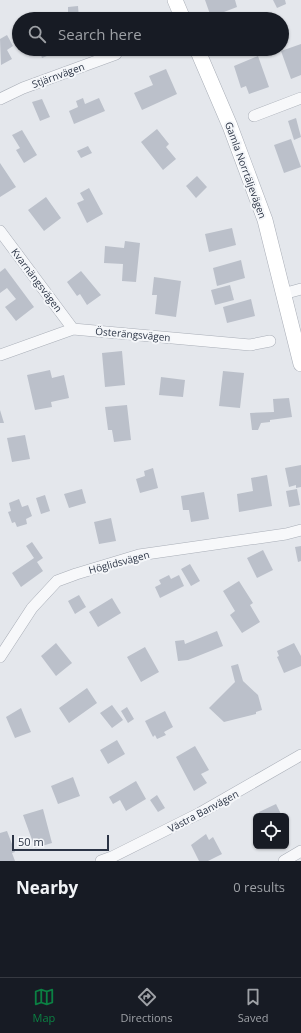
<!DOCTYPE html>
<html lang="en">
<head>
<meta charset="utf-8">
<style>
  :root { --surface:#171b24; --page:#242831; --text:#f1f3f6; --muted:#9ea1a6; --line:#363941; --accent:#0b8043 }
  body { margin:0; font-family:"Open Sans",sans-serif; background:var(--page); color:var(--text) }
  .controls { position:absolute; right:12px; bottom:12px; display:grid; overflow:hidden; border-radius:6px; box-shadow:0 1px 3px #0004 }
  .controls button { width:36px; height:36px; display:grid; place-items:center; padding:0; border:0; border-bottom:1px solid var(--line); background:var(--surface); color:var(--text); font:20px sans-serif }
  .scale { position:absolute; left:12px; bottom:10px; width:97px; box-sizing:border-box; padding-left:4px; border:2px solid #2b3445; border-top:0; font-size:11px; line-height:14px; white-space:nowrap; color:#2b3445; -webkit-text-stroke:3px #f4f6f9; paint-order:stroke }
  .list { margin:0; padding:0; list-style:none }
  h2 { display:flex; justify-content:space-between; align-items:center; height:52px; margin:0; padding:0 16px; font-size:17px }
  h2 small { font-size:13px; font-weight:400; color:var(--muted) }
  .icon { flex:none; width:22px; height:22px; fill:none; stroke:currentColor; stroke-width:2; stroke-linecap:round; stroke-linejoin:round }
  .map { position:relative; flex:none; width:301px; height:861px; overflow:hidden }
  .search { position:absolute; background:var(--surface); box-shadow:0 1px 3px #0004; left:12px; right:12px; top:12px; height:44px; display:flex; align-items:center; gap:10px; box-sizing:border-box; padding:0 14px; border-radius:22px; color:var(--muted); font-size:15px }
  .sheet { height:116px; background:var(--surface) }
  nav { display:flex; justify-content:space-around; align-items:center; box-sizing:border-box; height:56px; border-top:1px solid var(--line); background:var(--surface); font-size:11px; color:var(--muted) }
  nav a { display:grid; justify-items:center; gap:2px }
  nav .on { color:var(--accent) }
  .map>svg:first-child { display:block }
  .building { fill:#bbc0ca }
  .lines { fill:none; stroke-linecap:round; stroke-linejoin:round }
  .street-casing { stroke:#a9aeb7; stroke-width:12 }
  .secondary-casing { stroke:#a9aeb7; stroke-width:16 }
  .street { stroke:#f7f8fa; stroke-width:11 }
  .secondary { stroke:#fff; stroke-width:15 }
  .labels { text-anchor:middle; stroke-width:4; stroke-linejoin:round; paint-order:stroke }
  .street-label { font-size:10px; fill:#2b3445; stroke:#f4f6f9 }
</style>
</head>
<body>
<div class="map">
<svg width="301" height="861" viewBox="0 0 301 861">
  <rect width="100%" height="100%" fill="#e4e7ec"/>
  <path class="building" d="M205,0H235L237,7L211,17Z
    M273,0H285L286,4L277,8Z
    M78,6L79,19H68V7Z
    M7,35L13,46L7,50L12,59L1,65L0,39Z
    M301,44V75L291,79L281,51Z
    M39,49H52L54,53L42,58Z
    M258,56L269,87L249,94L246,86L241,88L234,66Z
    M166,69L177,94L142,110L134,93L153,85L149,76Z
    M83,98L85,104L99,98L105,111L74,124L69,111L78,107L76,101Z
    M42,99L50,117L40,121L32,102Z
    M296,118L301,137L294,140L288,121Z
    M157,129L169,144L166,147L176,159L163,170L141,142Z
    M22,130L37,155L24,163L16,150L20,148L12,135Z
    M291,139L301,167L284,173L274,145Z
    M88,146L92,153L81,158L77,151Z
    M0,163L16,187L0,197Z
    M197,176L207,187L196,198L186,186Z
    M89,188L103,214L87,223L77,203L84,200L80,193Z
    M46,197L61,218L44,231L28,210Z
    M232,228L236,245L209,252L205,234Z
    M125,241L140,243L136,282L122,281L123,264L104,263L105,246L124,248Z
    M241,260L245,278L217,286L213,268Z
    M5,268L34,307L16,321L5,307L16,299L7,288L0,293V272Z
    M81,271L101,295L87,305L80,294L77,296L67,282Z
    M154,277L181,281L176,317L155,314L157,295H152Z
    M230,285L234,300L215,305L211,290Z
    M251,299L255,316L227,323L223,307Z
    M122,351L125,385L105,387L102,353Z
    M50,370L52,378L64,375L69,398L51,402L52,407L35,410L27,375Z
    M223,371L244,373L240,408L219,406Z
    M161,377L185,380L183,397L159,395Z
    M289,398L292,417L270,420V422L261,423L258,430H252L250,413L274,412L273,399Z
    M127,405L131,440L114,442L112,430H108L105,407Z
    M0,410L4,423H0Z
    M25,435L30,459L12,462L7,438Z
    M301,465V487L296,488V485L289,487L285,468Z
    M153,468L158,488L140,493L136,479L145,476L144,471Z
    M267,475L272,506L239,512L237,494L253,491L251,478Z
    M82,489L86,503L69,508L64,494Z
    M297,489L300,505L289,507L286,491Z
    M204,492L209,519L191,522L189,510H183L181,496Z
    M45,495L50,511L41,514L36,498Z
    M19,499L22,507L28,505L32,516L26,519L27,524L17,527L15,522L12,523L8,512L11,511L9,503Z
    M111,518L116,541L99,544L94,522Z
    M32,542L43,558L37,562L43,571L21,587L12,573L34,558L26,546Z
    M301,546V561L298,562L295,547Z
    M263,550L273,570L257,578L247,558Z
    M190,564L200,581L191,586L181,569Z
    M169,575L171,579L179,575L184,586L160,598L155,587L161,584L159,580Z
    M239,581L253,603L250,605L260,622L242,633L230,615L235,611L223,591Z
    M79,595L86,607L75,614L68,601Z
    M112,598L121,613L98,627L89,612Z
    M217,631L223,646L188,660L178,661L175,641L184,640L185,644Z
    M56,643L72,663L56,676L41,656Z
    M294,643L301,656V666L284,673L277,657L279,656L277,651Z
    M145,647L159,672L141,682L127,657Z
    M238,664L243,681L258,695L262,710L256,712V714L224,722L209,708L235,682L231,666Z
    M87,688L97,703L69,723L59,708Z
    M112,705L123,720L112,728L100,713Z
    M127,707L134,719L128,723L121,711Z
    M21,708L31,732L15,738L6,717Z
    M165,711L173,727L164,732L166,735L157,739L155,735L153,737L145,721Z
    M117,740L125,754L108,764L100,750Z
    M195,746L209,770L201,774L207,783L194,791L176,757Z
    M73,777L80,796L58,804L51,786Z
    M136,781L146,799L126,811L120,800L113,804L109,797Z
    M157,795L165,808L158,812L150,800Z
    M276,804L282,816H261L259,812Z
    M43,809L52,843L35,848L23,815Z
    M7,831L15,852L12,853L15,861H0V833Z
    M206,834L209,840L213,837L222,854L208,861H199L191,845Z"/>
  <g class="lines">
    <g class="street-casing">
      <path id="street" d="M0,99L23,88L116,54
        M254,116L301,98
        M0,231L73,329
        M283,294L301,289
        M0,355L73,329L250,345L270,341
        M0,657L32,608L57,581L76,574L139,555L286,534L301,530
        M101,861L112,857L200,813L301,755
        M284,861L301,851"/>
    </g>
    <g class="secondary-casing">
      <path id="secondary" d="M175,0L183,19
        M197,49L230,126L265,220L301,364"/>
    </g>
    <use href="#street" class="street"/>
    <use href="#secondary" class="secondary"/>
  </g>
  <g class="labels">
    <g class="street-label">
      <text transform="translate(58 75) rotate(-20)" y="4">Stjärnvägen</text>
      <text transform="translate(246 170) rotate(70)" y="4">Gamla Norrtäljevägen</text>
      <text transform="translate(37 280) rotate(53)" y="4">Kvarnängsvägen</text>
      <text transform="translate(133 334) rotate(5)" y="4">Österängsvägen</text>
      <text transform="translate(119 562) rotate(-15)" y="4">Höglidsvägen</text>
      <text transform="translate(203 811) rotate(-28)" y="4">Västra Banvägen</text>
    </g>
  </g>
</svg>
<div class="controls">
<button><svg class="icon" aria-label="locate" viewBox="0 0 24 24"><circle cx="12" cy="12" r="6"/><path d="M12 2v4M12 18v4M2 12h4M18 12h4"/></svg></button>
</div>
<div class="scale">50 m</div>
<div class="search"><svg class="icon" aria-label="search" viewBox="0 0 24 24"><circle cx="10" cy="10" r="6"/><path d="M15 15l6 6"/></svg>Search here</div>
</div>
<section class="sheet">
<h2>Nearby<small>0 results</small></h2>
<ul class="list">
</ul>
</section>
<nav>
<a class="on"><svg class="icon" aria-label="map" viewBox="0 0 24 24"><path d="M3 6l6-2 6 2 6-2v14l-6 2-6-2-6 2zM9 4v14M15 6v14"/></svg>Map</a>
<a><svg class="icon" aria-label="directions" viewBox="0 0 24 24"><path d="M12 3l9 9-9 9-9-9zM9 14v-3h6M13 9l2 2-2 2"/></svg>Directions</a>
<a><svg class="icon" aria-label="saved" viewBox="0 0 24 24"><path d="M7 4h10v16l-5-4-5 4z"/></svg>Saved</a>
</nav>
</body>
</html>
